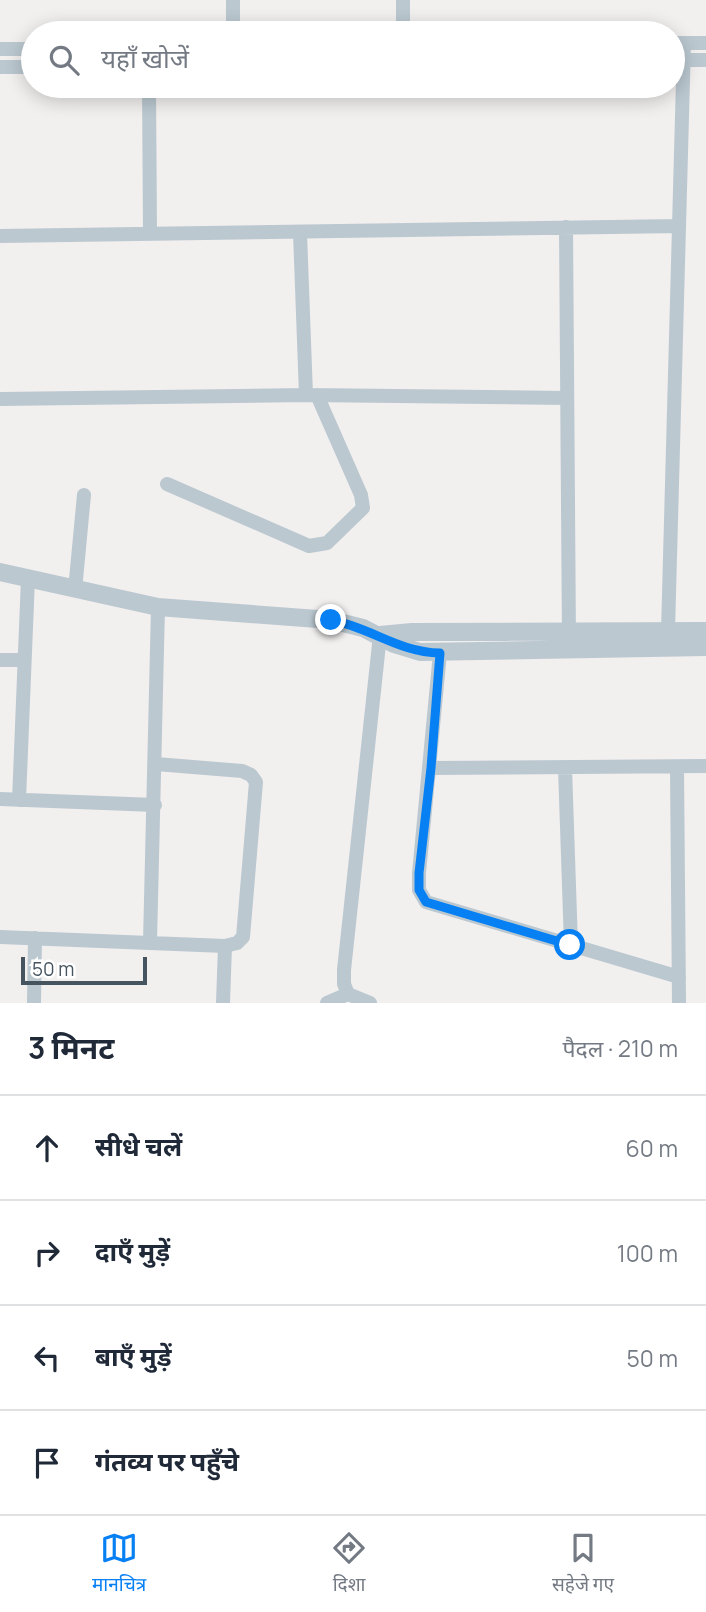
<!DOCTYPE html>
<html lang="hi">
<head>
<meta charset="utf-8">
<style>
  :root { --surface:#fff; --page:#f6f6f7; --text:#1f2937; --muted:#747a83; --line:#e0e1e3; --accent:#0780f4 }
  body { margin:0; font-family:Manrope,"Noto Sans Devanagari",sans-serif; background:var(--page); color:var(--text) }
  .scale { position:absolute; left:21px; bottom:18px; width:126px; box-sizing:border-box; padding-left:7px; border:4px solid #45545f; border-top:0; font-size:19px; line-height:24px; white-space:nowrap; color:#45545f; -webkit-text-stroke:5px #fff; paint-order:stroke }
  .stop { position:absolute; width:21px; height:21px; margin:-16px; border:5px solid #0780f4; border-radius:50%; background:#fff }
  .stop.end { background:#0780f4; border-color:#fff; box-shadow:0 2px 7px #0008 }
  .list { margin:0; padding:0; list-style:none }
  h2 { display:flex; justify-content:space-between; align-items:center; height:91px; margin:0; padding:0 28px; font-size:30px }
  h2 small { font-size:23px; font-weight:400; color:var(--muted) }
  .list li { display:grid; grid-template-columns:46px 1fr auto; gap:21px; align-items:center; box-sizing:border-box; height:105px; padding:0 28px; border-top:2px solid var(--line) }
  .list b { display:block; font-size:26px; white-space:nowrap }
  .list em { font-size:23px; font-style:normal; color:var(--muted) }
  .icon { flex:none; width:38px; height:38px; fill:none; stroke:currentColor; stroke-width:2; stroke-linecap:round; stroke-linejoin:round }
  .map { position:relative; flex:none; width:706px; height:1003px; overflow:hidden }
  .search { position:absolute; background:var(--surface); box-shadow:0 4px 18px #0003; left:21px; right:21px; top:21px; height:77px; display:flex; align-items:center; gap:18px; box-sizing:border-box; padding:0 24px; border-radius:38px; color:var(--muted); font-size:26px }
  .sheet { height:511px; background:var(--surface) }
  nav { display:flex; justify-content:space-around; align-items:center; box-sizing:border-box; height:98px; border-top:2px solid var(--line); background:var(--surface); font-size:19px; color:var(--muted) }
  nav a { display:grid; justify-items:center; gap:4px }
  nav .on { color:var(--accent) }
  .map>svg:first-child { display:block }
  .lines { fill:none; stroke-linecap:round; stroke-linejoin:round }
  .minor { stroke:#bbc8d0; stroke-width:14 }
  .tertiary { stroke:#bbc8d0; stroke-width:18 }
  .route { stroke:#0780f4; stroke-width:9 }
</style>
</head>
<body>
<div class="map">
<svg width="706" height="1003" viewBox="0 0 706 1003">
  <rect width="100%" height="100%" fill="#f2efef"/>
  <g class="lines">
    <path class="minor" d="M233,0V33
      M403,0V33
      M673,43H706
      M0,49H33
      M673,60H706
      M0,67H33
      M149,86L150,234
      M566,227L569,642
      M300,233L306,395
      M0,236L679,226
      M0,399L306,395L567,398
      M167,484L309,546L327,543L363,508L361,495L317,395
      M75,590L84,495
      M668,631L684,43
      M440,653L419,873V890L426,902L679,977
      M0,660H23
      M677,767L679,1003
      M431,768L706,766
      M565,768L571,945
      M0,799L155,805
      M19,800L28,578
      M0,937L225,946L237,943L243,937L256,782L251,775L242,771L156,764
      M150,942L158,607
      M34,1003L35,938
      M223,1003L225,946
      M327,1003L348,994
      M370,1003L348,994L344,984V970L380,635"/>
    <path class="tertiary" d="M0,572L158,607L331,620L363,628L394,644L420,652L706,647
      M380,635L412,632L706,631"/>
  </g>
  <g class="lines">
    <path class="route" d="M331,620C372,628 398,652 440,653L431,768L419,873V890L426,902L570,945"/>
  </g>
</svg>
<div class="scale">50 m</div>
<div class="stop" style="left:570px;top:945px"></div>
<div class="stop end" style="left:331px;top:620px"></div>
<div class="search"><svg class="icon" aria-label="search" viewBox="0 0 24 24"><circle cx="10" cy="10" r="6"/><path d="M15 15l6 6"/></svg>यहाँ खोजें</div>
</div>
<section class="sheet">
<h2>3 मिनट<small>पैदल · 210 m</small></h2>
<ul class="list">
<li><svg class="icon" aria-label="ahead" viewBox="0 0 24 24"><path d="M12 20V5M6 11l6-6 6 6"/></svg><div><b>सीधे चलें</b></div><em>60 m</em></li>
<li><svg class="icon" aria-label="right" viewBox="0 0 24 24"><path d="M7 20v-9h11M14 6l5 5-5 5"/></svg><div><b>दाएँ मुड़ें</b></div><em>100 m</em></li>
<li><svg class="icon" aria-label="left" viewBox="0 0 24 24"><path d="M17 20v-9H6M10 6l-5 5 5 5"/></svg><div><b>बाएँ मुड़ें</b></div><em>50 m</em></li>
<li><svg class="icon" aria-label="arrive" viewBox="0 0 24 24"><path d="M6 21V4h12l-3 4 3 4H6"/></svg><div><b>गंतव्य पर पहुँचे</b></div></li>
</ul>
</section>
<nav>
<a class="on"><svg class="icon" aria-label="map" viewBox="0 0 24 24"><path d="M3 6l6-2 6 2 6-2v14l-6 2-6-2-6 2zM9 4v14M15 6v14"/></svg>मानचित्र</a>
<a><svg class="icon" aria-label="directions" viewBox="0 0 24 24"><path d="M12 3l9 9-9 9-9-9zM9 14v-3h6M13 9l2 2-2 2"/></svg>दिशा</a>
<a><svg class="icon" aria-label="saved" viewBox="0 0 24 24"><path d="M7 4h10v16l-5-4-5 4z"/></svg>सहेजे गए</a>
</nav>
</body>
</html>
